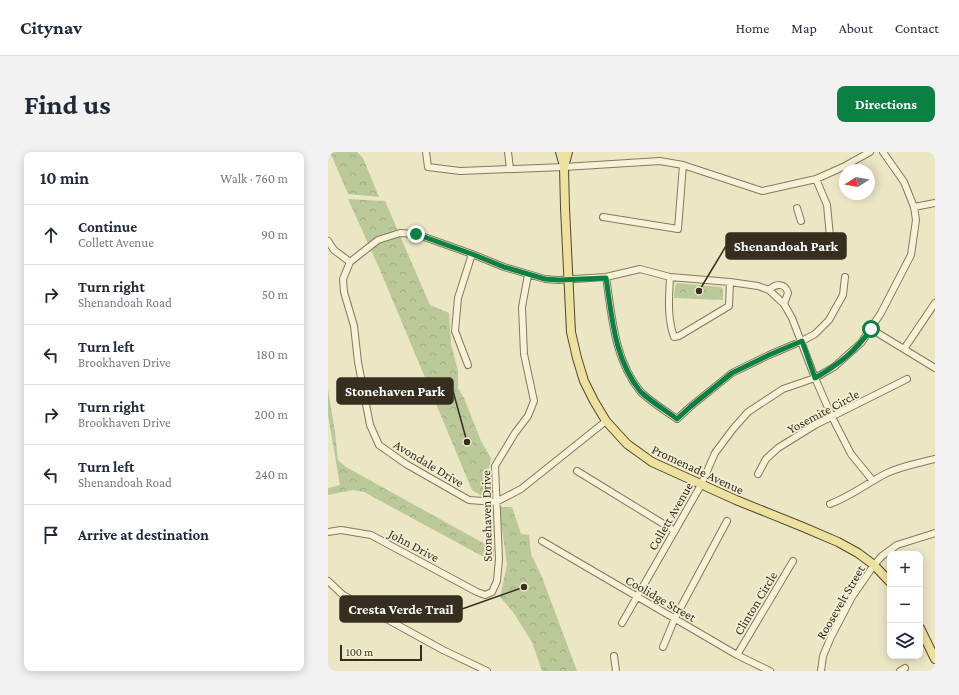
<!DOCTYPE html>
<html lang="en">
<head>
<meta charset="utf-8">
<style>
  :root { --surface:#fff; --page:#f2f2f3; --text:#1f2937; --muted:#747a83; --line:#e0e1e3; --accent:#0b8043 }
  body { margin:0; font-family:"Crimson Pro",serif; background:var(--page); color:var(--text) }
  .controls { position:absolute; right:12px; bottom:12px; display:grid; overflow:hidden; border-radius:8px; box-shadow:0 2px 10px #0003 }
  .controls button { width:36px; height:36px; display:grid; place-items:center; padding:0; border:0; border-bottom:1px solid var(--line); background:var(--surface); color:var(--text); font:20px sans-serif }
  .compass { position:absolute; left:511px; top:12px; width:36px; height:36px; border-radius:50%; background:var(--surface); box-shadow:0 2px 10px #0003; rotate:259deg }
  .scale { position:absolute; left:12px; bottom:10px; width:82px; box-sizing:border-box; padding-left:4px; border:2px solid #362e1f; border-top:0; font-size:11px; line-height:14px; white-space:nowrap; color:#362e1f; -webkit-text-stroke:3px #f3efd4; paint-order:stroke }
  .stop { position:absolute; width:12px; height:12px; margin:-9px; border:3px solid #0b8043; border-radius:50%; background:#fff }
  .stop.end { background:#0b8043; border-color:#fff; box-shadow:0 1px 4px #0008 }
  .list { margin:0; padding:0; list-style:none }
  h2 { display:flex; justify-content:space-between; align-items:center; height:52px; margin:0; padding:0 16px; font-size:17px }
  h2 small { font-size:13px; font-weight:400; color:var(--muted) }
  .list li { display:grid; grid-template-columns:26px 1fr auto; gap:12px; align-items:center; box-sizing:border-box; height:60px; padding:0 16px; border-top:1px solid var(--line) }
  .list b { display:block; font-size:15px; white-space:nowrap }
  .list p { margin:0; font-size:13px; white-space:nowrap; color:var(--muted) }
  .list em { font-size:13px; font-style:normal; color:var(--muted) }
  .icon { flex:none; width:22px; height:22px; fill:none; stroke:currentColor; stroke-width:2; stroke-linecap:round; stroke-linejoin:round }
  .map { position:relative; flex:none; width:607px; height:519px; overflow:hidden; border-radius:8px }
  header { display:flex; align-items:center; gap:24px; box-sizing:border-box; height:56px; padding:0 20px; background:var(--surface); border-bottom:1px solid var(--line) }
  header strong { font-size:19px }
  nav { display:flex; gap:22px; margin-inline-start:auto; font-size:14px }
  .intro { display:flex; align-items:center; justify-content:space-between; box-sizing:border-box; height:96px; padding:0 24px }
  h1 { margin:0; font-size:28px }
  .button { padding:10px 18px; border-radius:8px; background:var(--accent); color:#fff; font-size:14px; font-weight:700 }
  main { display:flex; gap:24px; padding:0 24px }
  aside { flex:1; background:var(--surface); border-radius:8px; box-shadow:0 2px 10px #0003 }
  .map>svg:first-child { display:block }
  .park { fill:url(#park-crowns) }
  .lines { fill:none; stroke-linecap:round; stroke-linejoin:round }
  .minor-casing { stroke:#85795c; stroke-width:8 }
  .major-casing { stroke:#534630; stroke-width:10 }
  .minor { stroke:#f7f2d7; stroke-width:6 }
  .major { stroke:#ece19f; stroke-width:8 }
  .route { stroke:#0b8043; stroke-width:5 }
  .labels { text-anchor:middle; stroke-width:3.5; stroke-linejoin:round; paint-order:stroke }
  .street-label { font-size:13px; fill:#362e1f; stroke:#f3efd4 }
  .leader { fill:none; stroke:#362e1f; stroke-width:1.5 }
  .callout-dot { fill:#362e1f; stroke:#f3efd4; stroke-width:1.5 }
  .callout { fill:#362e1f; stroke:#362e1f; stroke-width:1.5 }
  .callout-label { font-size:14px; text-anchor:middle; font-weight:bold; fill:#fff }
</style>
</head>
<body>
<header>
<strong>Citynav</strong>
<nav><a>Home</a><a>Map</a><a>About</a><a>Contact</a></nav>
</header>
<div class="intro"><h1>Find us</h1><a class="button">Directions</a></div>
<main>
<aside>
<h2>10 min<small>Walk · 760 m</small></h2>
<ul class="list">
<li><svg class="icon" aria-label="ahead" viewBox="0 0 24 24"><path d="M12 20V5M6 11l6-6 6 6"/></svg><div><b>Continue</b><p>Collett Avenue</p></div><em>90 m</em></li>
<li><svg class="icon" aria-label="right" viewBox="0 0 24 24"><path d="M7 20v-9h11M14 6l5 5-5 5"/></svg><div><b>Turn right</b><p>Shenandoah Road</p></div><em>50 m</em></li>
<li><svg class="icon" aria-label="left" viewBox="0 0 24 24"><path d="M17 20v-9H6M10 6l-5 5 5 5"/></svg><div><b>Turn left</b><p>Brookhaven Drive</p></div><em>180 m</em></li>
<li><svg class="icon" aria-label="right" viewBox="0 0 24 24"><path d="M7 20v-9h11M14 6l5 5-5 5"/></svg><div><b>Turn right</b><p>Brookhaven Drive</p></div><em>200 m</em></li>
<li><svg class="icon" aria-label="left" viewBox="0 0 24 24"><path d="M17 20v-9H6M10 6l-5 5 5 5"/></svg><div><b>Turn left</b><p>Shenandoah Road</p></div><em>240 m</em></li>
<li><svg class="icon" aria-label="arrive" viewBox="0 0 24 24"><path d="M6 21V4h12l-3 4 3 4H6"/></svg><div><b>Arrive at destination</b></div></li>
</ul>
</aside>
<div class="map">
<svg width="607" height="519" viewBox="0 0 607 519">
  <defs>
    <pattern id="park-crowns" width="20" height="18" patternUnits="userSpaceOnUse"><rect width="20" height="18" fill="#bbc999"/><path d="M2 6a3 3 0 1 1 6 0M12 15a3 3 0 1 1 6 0" fill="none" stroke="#a1ad83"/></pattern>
  </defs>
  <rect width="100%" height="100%" fill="#ebe6c4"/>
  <path class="park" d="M2,0H29L35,6L51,45L20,42Z
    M20,47L57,49L102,153L121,161L123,192L130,219V236L136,246L153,289L163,306L159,326V339L154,344L144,338L52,118Z
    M349,131L393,135L395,138V148L346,146L347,134Z
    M0,237L7,280L10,308L18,315L166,397L165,410L36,340L25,338L0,343V336L12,333L0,263Z
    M171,355H184L193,382L201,383L203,402L214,425L249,519H214L204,490L185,460L172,445L179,413Z"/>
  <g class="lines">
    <g class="minor-casing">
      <path id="minor" d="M98,0L100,15L132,19L236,15L332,9L355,13L434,39L488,27L515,15L542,0
        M180,0L182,17
        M586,55L607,51
        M469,56L473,69
        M275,65L350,77L355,13
        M0,89L6,98L22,110
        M482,93L503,95L499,53L488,27
        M22,110L50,88L72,81L88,82L144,102L176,115L217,127L230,128L278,125L312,117L342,125L402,130L430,134L441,138L456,152L464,166L487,226L504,265L523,302L545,329
        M22,110L15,127L16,140L26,174L30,210L42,273L51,293L78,312L141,348L168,350L193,337L278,269
        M278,125C284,164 286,207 312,239C319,247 339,260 349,267L362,255L404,221L441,203L474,189L487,182L501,168L515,143L517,125
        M342,125C341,146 339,165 346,185L351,184L401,154L402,130
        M441,138C447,132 457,130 460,141L456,152
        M543,177L607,216
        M576,197L607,151
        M140,213L127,179L130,146L144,102
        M37,249L67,244L87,236
        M249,319L347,379
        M430,322L438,307L450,296L487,273L579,227
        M502,352C522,345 539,331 559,321C574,314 591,311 607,307
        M0,380L13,378L43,383L149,440L157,443L164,440L169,429L171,407L167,314L187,281L200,264L206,249L196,202L194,155L200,123
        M214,389L409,503L442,519
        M0,429L15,443L115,498L159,519
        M294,471L373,333L387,301L405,277L420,260L455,237L487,226L506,215L533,191L553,161L583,103L588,68L586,55L576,30L555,0
        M335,495L347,466L399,369
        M409,503L465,409
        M286,504L288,519
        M493,519L495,504L503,485L524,445L546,413L554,404L569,393L607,381
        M572,519L577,516"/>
    </g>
    <g class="major-casing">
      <path id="major" d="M232,0L236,14
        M240,0L236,15L237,56L243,180L249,206L256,229L266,249L278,269L299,292L324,310L408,348L475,375L510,390L530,401L546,413L562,430
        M592,476L607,507"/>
    </g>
    <use href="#minor" class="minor"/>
    <use href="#major" class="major"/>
  </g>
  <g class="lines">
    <path class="route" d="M88,82L144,102L176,115L217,127L231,128L278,126C284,164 286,207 312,239C319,247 340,260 349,267L362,255L404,221L441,203L474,189L487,226C510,213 528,199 543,177"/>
  </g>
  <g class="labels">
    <g class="street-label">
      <text transform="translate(495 259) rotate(-28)" y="5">Yosemite Circle</text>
      <text transform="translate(101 311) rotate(31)" y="5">Avondale Drive</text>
      <text transform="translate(370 317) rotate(25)" y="5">Promenade Avenue</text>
      <text transform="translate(158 364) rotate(-91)" y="5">Stonehaven Drive</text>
      <text transform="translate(342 364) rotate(-60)" y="5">Collett Avenue</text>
      <text transform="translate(86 393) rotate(28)" y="5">John Drive</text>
      <text transform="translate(333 446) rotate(30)" y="5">Coolidge Street</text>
      <text transform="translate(512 450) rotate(-60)" y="5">Roosevelt Street</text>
      <text transform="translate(427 451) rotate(-59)" y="5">Clinton Circle</text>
    </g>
  </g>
  <path class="leader" d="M371 139L398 94M139 290L125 239M196 435L134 457"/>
  <g class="callout-dot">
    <circle cx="371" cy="139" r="4"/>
    <circle cx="139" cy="290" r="4"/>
    <circle cx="196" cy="435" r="4"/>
  </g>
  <g class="callout">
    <rect x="398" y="81" width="120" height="26" rx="4"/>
    <rect x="9" y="226" width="116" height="26" rx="4"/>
    <rect x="12" y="444" width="122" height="26" rx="4"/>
  </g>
  <g class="callout-label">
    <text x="458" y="99">Shenandoah Park</text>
    <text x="67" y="244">Stonehaven Park</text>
    <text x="73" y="462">Cresta Verde Trail</text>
  </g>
</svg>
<div class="controls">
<button>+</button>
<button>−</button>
<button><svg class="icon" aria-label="layers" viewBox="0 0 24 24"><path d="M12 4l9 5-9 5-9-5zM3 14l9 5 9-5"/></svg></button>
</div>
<svg class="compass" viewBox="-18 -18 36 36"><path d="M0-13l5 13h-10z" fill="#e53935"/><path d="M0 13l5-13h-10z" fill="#747a83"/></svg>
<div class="scale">100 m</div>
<div class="stop" style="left:543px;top:177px"></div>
<div class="stop end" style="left:88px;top:82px"></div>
</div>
</main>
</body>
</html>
